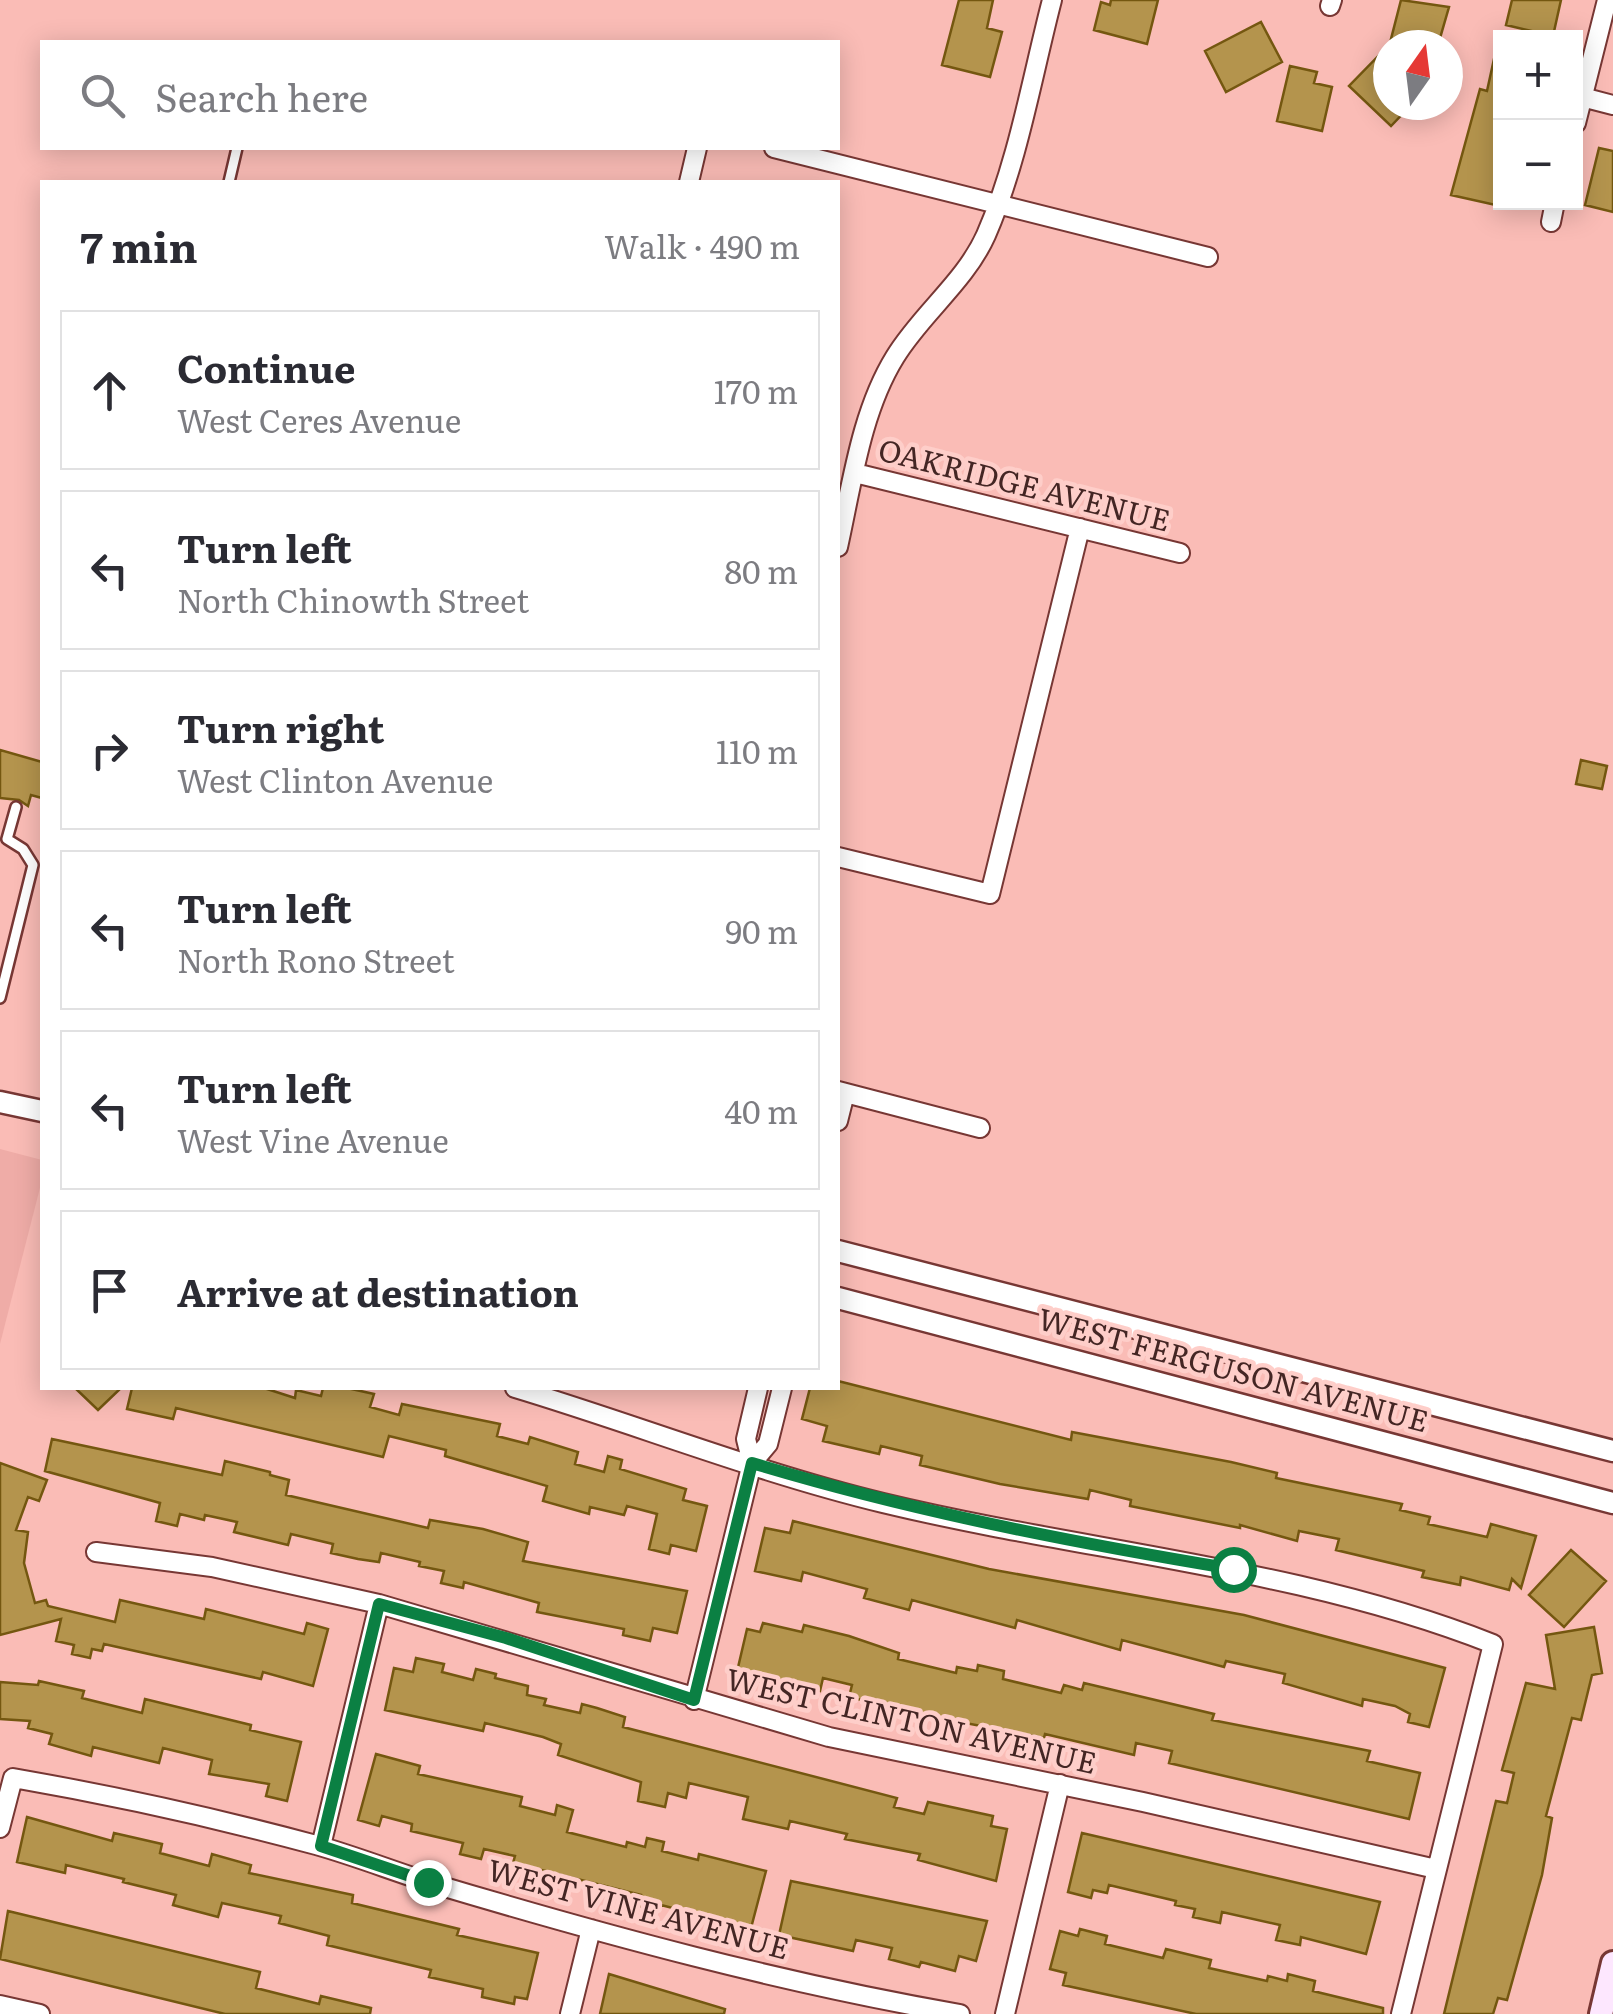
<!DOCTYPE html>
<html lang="en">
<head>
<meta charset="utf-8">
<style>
  :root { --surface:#fff; --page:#f2f2f3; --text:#2b2b33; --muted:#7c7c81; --line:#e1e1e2 }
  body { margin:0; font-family:Literata,serif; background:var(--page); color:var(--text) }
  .controls { position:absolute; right:30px; top:30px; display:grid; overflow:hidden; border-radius:0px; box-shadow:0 5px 25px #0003 }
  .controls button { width:90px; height:90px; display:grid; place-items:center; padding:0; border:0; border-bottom:2px solid var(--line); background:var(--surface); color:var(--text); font:50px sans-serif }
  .compass { position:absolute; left:1373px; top:30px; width:90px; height:90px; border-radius:50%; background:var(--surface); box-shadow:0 5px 25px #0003; rotate:14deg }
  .stop { position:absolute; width:30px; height:30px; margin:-22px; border:8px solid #0b8043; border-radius:50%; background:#fff }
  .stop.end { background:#0b8043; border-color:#fff; box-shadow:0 2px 10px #0008 }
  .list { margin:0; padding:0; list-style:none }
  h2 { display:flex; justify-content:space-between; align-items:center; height:130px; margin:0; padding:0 40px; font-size:42px }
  h2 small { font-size:32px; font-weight:400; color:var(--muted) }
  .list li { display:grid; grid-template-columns:65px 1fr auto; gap:30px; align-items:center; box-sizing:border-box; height:160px; margin:0 20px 20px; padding:0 20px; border:2px solid var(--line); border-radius:0px }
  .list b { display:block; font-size:38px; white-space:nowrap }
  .list p { margin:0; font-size:32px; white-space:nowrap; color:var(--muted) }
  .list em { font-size:32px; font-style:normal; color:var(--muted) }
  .icon { flex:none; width:55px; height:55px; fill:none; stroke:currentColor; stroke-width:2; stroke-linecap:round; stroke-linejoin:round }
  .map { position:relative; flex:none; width:1613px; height:2014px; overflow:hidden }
  .search { position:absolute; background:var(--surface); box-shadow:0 5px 25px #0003; left:40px; top:40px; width:800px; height:110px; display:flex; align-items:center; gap:25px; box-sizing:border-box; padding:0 35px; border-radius:0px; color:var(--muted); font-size:38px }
  .panel { position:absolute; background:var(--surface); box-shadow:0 5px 25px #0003; left:40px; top:180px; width:800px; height:1210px; border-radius:0px }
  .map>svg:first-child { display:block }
  .built { fill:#efaca7 }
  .building { fill:#b4944d; stroke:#745710; stroke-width:2.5 }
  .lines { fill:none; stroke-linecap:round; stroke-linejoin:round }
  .service-casing { stroke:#773734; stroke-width:14 }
  .minor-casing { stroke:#773734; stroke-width:22 }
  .tertiary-casing { stroke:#773734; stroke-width:25 }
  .secondary-casing { stroke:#773734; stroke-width:28 }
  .service { stroke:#fff; stroke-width:9 }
  .minor { stroke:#fff; stroke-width:18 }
  .tertiary { stroke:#fff; stroke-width:20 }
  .secondary { stroke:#fde7fe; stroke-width:22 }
  .route { stroke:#0b8043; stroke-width:12 }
  .labels { text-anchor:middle; stroke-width:9; stroke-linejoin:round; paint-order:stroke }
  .street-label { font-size:30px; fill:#442624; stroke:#fecec9 }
</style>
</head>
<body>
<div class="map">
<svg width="1613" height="2014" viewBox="0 0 1613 2014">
  <rect width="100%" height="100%" fill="#fabcb6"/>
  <path class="built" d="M0,1149L42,1160V1180L0,1344Z"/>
  <path class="building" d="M959,0H993L987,28L1002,32L990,77L942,65Z
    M1111,0H1158L1147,44L1094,30L1101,2L1110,5Z
    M1401,0L1449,7L1438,45L1391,39Z
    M1512,0H1561L1553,36L1506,25Z
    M1261,22L1282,62L1226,92L1205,51Z
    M1388,46V105H1411L1391,126L1349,86Z
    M1494,59H1500V206L1451,195L1480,89L1487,91Z
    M1290,66L1317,72L1314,83L1332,87L1322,131L1277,121Z
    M1599,148L1613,151V212L1585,205Z
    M0,750L42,762V798L31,795L28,806L19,800L0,798Z
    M1581,760L1607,766L1602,789L1576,784Z
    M838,1381L1071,1440L1072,1432L1231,1462L1277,1473L1276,1478L1402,1504L1400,1510L1430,1517L1428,1524L1487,1537L1491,1524L1536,1536L1521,1588L1512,1579L1509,1590L1461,1577L1460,1585L1422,1577L1424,1571L1336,1550L1339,1539L1299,1531L1297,1541L1240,1525V1528L1130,1506L1131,1500L1090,1490L1088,1499L1000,1484L920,1465L922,1456L881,1446L879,1454L823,1441L827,1426L802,1419L810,1388H838Z
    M75,1388H121L98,1410Z
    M132,1388H264L295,1398L296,1390L321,1396L323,1388H347L374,1394L370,1407L399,1415L402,1404L500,1424L497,1436L528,1444L530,1437L578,1452L575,1464L604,1472L608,1456L622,1460L620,1469L686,1489L683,1500L707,1506L696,1551L671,1545L669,1554L649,1549L657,1514L627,1506L624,1515L590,1507L589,1514L543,1501L547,1486L445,1456L446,1450L389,1436L383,1457L176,1408L173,1419L127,1409Z
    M52,1439L222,1475L225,1461L270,1472V1475L289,1480L286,1495L428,1528L430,1520L483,1529L528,1542L523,1561L687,1591L677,1633L653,1628L650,1641L623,1635L624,1629L537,1612L539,1603L464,1582L463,1588L441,1583L444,1571L419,1566L420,1562L381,1553L379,1562L358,1559L331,1553L333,1544L291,1534L288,1545L255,1537L234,1532L237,1522L205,1515L204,1520L180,1514L177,1526L156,1521L160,1503L45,1471Z
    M0,1463L47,1480L39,1501L28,1497L16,1530L28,1532L24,1563L35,1603L46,1600L48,1606L115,1622L120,1600L204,1619L206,1609L304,1634L307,1623L328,1629L313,1686L263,1672L261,1679L104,1644L102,1651L92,1649L90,1658L72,1654L74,1645L56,1641L61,1619L0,1635Z
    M793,1521L989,1569L1244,1615L1445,1668L1429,1727L1408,1722L1410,1714L1395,1706L1363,1699L1362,1706L1283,1683L1285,1674L1226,1661L1224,1667L1122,1640L1120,1650L1017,1620L1015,1628L912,1600L909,1610L864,1598L867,1589L803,1572L801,1581L755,1571L765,1528L790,1533Z
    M1571,1550L1606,1581L1564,1627L1529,1595Z
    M763,1623L802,1632L804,1625L849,1636L899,1653L898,1659L956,1673L957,1667L977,1671L978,1665L1004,1671L1003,1679L1061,1693L1064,1685L1082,1690L1084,1683L1214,1714L1212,1720L1370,1751L1367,1761L1420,1773L1409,1819L1169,1763L1172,1751L1136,1743L1134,1755L1045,1734L1044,1738L939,1718L849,1697L852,1685L823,1678L820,1691L765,1676L764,1683L736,1676L747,1629L760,1632Z
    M1594,1627L1602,1673L1592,1675L1581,1720L1572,1718L1546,1816L1552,1818L1542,1875L1507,2000L1498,1998L1493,2014H1444L1496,1801L1507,1803L1514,1773L1502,1770L1526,1683L1555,1689L1546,1635Z
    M416,1658L444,1664L442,1672L473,1680L476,1669L496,1674L495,1678L528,1686L527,1695L546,1699L544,1705L580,1713L582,1704L597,1708L625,1717L623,1727L897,1798L894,1807L924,1814L928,1802L993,1816L991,1826L1007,1829L996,1881L918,1860L920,1854L845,1839L847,1834L790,1821L788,1829L743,1819L748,1797L689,1783L686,1798L668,1793L665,1807L638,1801L641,1782L558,1755L561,1744L543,1737L485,1723L483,1731L385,1710L394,1668L413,1672Z
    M39,1681L84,1691L82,1698L142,1713L145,1699L251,1725L250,1730L301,1742L287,1801L266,1796L269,1784L209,1774L212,1760L163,1748L159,1763L93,1747L91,1756L49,1744L52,1734L28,1728L30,1721L0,1719V1682L38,1685Z
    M376,1754L420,1766L418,1774L522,1797L520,1806L555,1815L557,1805L573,1810L567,1832L626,1847L627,1842L645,1847L647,1838L664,1842L662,1851L698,1860L699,1854L766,1871L751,1928L661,1905L659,1911L638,1906L641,1895L513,1863L515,1856L484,1849L481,1859L460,1854L463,1843L411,1831L412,1824L382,1816L379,1826L358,1820Z
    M27,1817L112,1841L114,1833L162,1844L160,1853L209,1866L212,1854L251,1865L249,1873L353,1895L352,1903L459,1929L457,1935L538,1953L527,1999L515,1997L514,2004L482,1997L483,1989L429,1977L431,1970L327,1945L329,1936L279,1923L281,1916L222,1903L218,1917L173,1905L176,1895L123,1882L124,1879L66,1865L65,1873L17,1862Z
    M1082,1833L1380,1902L1366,1954L1301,1937L1300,1945L1276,1940L1280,1925L1222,1912L1220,1923L1193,1917L1195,1909L1175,1905L1176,1901L1109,1885L1107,1893L1093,1890L1091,1898L1068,1892Z
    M791,1881L987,1921L976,1961L959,1956L955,1971L921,1962L919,1967L889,1959L892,1948L856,1940L853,1951L779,1935Z
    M8,1911L260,1972L256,1988L319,2004L321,1996L371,2008L370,2014H225L0,1959Z
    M1080,1929L1107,1936L1105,1944L1163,1958L1166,1949L1211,1960L1209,1968L1267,1981L1268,1976L1287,1981L1288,1974L1315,1981L1313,1991L1383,2008V2014H1196L1063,1985L1066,1973L1050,1969L1060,1931L1078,1936Z
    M609,1974L725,2009L724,2014H600Z"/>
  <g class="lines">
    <g class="service-casing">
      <path id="service" d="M229,182L237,148
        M0,998L33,865L23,849L7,839L16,807"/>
    </g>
    <g class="minor-casing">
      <path id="minor" d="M1330,6L1332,0
        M1582,97L1613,105
        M1576,123L1607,0
        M774,148L1208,257
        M689,182L697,148
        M1551,222L1555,202
        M855,473L1180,553
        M838,547C852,484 861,412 895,357C921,314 965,282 986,235C1018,162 1032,77 1052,0
        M838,857L990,894L1080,528
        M838,1091L980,1128
        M838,1121L845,1093
        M515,1388C638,1425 759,1473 883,1503C1086,1552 1298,1567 1493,1644L1401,2014
        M752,1463L746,1439L758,1388
        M96,1552L212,1567L379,1604L829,1737L1143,1802L1436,1869
        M694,1700L752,1463L768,1444L782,1388
        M0,1828L13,1778C116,1796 216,1818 316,1845C355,1856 393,1871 431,1883C605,1935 781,1983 960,2014
        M321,1846L379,1604
        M0,2005L40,2014
        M570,2014L591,1929
        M1005,2014L1060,1784"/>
    </g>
    <g class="tertiary-casing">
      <path id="tertiary" d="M0,1102L42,1111
        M838,1251L1613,1451
        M838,1298L1613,1503"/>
    </g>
    <g class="secondary-casing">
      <path id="secondary" d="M1601,2014L1613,1963"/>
    </g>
    <use href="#service" class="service"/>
    <use href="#minor" class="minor"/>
    <use href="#tertiary" class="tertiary"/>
    <use href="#secondary" class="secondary"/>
  </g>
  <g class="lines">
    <path class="route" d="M428,1882L321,1846L379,1604L506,1638L694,1700L752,1463C911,1511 1070,1542 1233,1569"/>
  </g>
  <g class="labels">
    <g class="street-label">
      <text transform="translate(1024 486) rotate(14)" y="10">OAKRIDGE AVENUE</text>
      <text transform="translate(1233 1371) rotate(15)" y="10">WEST FERGUSON AVENUE</text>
      <text transform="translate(911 1722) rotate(13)" y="10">WEST CLINTON AVENUE</text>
      <text transform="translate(638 1910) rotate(15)" y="10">WEST VINE AVENUE</text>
    </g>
  </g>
</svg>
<div class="controls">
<button>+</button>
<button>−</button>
</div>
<svg class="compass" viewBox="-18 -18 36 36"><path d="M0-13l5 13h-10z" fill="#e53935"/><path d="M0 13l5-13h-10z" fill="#7c7c81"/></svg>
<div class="stop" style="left:1233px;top:1569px"></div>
<div class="stop end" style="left:428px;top:1882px"></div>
<div class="search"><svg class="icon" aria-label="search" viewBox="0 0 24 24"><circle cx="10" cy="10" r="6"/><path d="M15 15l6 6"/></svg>Search here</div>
<section class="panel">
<h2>7 min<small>Walk · 490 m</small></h2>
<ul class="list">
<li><svg class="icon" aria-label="ahead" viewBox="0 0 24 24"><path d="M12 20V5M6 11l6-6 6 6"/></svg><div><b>Continue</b><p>West Ceres Avenue</p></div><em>170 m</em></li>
<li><svg class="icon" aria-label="left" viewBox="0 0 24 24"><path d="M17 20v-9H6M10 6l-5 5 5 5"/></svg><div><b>Turn left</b><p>North Chinowth Street</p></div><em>80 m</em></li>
<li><svg class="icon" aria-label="right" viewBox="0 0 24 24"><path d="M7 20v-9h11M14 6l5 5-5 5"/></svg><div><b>Turn right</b><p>West Clinton Avenue</p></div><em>110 m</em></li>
<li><svg class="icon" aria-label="left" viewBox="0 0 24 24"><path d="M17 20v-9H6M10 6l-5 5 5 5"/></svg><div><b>Turn left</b><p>North Rono Street</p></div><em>90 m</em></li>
<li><svg class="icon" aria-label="left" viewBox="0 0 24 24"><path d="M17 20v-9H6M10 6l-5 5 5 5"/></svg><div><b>Turn left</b><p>West Vine Avenue</p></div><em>40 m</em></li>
<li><svg class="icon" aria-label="arrive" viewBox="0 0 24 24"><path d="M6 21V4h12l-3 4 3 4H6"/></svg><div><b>Arrive at destination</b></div></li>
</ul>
</section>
</div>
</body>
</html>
